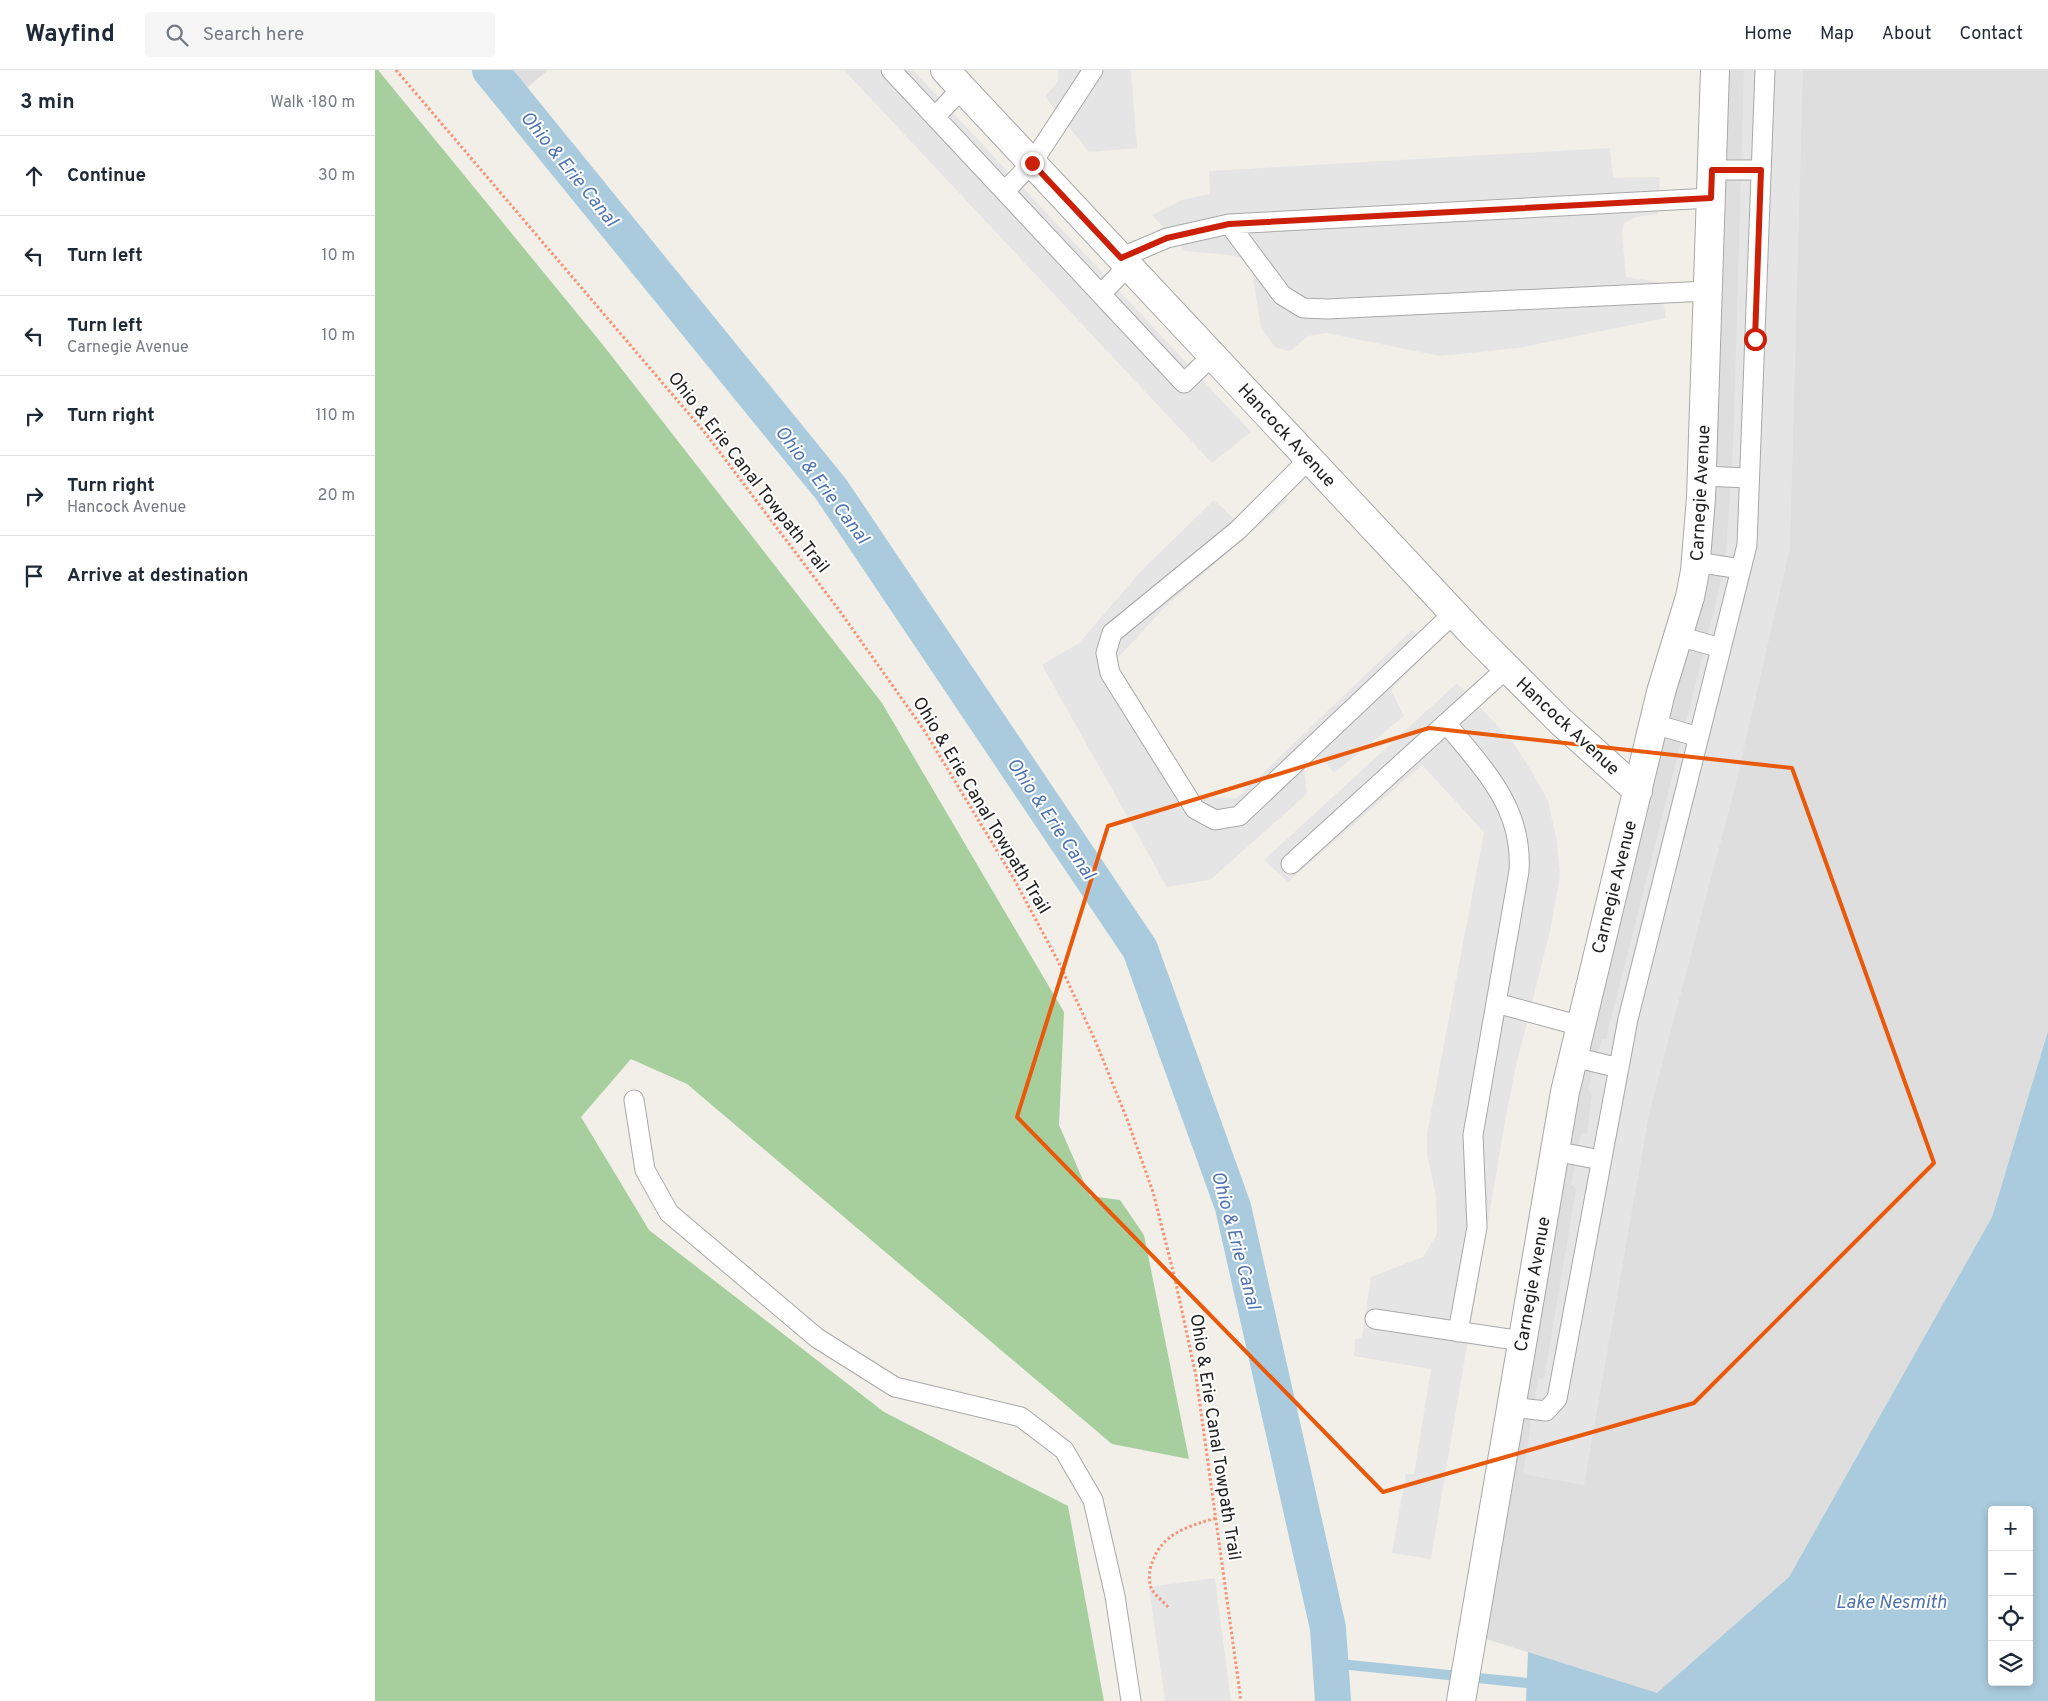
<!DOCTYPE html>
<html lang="en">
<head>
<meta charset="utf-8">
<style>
  :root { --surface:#fff; --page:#f6f6f7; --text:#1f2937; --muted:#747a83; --line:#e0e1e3 }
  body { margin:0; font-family:Overpass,sans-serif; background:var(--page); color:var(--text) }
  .controls { position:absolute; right:15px; bottom:15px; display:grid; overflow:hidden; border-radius:5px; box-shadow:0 2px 8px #0003 }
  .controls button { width:45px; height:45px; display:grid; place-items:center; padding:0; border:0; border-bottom:1px solid var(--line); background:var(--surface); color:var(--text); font:25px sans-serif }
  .stop { position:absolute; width:15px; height:15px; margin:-11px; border:4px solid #cc1f07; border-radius:50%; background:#fff }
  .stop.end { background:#cc1f07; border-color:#fff; box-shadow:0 1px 5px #0008 }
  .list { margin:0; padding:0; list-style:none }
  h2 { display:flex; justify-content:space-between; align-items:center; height:65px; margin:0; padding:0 20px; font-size:21px }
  h2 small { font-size:16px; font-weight:400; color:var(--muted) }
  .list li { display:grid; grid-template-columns:32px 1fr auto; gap:15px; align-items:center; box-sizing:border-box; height:80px; padding:0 20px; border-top:1px solid var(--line) }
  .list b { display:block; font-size:19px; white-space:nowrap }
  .list p { margin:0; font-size:16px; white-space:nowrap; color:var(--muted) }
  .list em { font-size:16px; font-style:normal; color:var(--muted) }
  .icon { flex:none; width:28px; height:28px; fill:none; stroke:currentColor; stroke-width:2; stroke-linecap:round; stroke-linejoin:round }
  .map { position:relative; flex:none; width:1673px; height:1631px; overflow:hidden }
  header { display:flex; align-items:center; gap:30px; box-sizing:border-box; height:70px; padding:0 25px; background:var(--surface); border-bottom:1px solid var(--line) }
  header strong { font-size:24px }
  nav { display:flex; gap:28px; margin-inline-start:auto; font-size:18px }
  .search { width:350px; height:45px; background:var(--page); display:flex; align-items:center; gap:12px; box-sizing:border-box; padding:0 18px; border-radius:5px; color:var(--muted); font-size:19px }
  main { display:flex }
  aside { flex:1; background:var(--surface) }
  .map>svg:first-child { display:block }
  .residential { fill:#dfdede }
  .forest { fill:#a7cf9e }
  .parking { fill:#e5e5e5 }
  .water { fill:#aacbdd; fill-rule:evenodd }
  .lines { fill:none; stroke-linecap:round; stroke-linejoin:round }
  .stream { stroke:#aacbdd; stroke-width:10 }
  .canal { stroke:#aacbdd; stroke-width:36 }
  .service-casing { stroke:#a8a8a8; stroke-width:21 }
  .minor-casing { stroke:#a8a8a8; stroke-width:30 }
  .tertiary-casing { stroke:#a8a8a8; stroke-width:30 }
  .path { stroke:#f69275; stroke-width:3; stroke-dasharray:2.5 2.5; stroke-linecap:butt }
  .service { stroke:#fff; stroke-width:19 }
  .minor { stroke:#fff; stroke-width:28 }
  .tertiary { stroke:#fff; stroke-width:28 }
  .route { stroke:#cc1f07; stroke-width:6 }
  .marked { fill:none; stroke:#e8590c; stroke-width:4; stroke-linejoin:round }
  .labels { text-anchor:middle; stroke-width:4; stroke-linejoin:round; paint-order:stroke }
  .street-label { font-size:18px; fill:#212121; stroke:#fff }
  .water-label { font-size:19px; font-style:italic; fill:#4f73af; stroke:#fff }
</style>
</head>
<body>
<header>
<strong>Wayfind</strong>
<div class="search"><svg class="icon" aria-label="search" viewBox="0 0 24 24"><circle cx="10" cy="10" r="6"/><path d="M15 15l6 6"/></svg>Search here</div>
<nav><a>Home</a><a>Map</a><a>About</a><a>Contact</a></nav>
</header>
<main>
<aside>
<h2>3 min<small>Walk · 180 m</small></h2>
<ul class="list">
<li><svg class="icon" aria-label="ahead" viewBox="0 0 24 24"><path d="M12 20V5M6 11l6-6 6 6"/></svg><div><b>Continue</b></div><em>30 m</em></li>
<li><svg class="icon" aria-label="left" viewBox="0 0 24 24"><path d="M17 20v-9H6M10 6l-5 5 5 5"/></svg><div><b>Turn left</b></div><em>10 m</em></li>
<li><svg class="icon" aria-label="left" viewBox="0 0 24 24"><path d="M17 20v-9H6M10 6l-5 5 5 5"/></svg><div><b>Turn left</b><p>Carnegie Avenue</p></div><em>10 m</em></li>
<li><svg class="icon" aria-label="right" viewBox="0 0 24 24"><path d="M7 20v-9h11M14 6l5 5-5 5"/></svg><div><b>Turn right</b></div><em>110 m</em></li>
<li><svg class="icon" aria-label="right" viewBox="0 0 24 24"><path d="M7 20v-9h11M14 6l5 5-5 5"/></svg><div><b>Turn right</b><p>Hancock Avenue</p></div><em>20 m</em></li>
<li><svg class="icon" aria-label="arrive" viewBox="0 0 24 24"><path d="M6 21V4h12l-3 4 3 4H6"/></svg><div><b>Arrive at destination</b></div></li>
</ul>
</aside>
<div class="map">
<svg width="1673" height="1631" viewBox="0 0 1673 1631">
  <rect width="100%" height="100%" fill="#f1efe8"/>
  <path class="residential" d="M115,0H173L139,29Z
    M1340,0H1673V961L1617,1147L1414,1507L1282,1624L1099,1565L1163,1174L1315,527Z"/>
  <path class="forest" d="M0,0H3L228,275L507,633L689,942L684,1055L715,1126L745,1130L769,1165L814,1389L737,1374L312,1014L256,989L206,1047L274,1160L509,1342L693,1436L729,1631H0Z"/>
  <path class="parking" d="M469,0H538L876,362L837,393Z
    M683,0H756L762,78L714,82L670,27L683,11Z
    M1369,0H1428L1415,478L1361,713L1274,1044L1209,1415L1148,1404L1163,1308L1169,1309L1201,1119L1196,1115L1206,1063H1212L1217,1024L1213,1020L1227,969H1231L1280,775L1344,520L1351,481L1358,379Z
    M1235,78L1238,108L1285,107L1283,144L1261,147L1249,153L1247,162L1251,207L1284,212L1291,248L1143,278L1065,286L951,263L933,266L915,281L901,278L886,258L875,190L854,185L810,181L777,145L807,130L835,124L834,101Z
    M897,415L913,430L791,536L740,591L824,727L862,728L1037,560L1055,580L1016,620L1029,646L959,703L948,689L941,686L929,697L932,724L835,810L792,817L667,595L704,573L767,500L839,430L859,449Z
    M1082,613L1137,671L1159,705L1173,731L1182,772L1185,806L1176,857L1140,1000L1130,1051L1056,1489L1017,1483L1031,1404H1039L1056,1299L979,1286L980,1269L987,1268L996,1207L1048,1187L1062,1164L1061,1126L1052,1084V1064L1109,762L1047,695L913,812L889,790Z
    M840,1508L856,1631H790L774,1517Z"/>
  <path class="water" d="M1673,961V1631H1151L1153,1582L1282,1623L1414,1507L1617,1147ZM1617,1440H1654V1612H1617Z"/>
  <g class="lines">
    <path class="stream" d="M955,1593L1152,1613"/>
    <path class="canal" d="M115,0L456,419L765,879L858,1137L953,1558L958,1631"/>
    <g class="service-casing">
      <path id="service" d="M516,0L809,313L837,286
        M561,46L587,18
        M1337,100H1386
        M631,120L657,93L718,0
        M854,154L907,225L928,238L952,239L1333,221
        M745,188L792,168L854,154L1336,128
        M726,224L753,196
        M934,389L863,460L737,563L731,583L735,603L820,739L840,750L864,746L1079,543
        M1327,406L1374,408
        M1321,492L1366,499
        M1303,566L1346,578
        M1071,653C1109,700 1148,737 1144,801L1098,1065L1102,1157L1083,1262
        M1279,654L1324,667
        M916,794L1132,598
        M1121,933L1206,956
        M1199,987L1244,998
        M259,1030L270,1100L294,1143L442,1268L520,1317L646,1347L689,1380L718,1430L740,1526L756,1631
        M1179,1081L1226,1090
        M1000,1249L1147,1271
        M1136,1337L1171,1341L1182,1329L1253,949L1372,475L1390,0"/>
    </g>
    <g class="minor-casing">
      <path id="minor" d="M570,0L1101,567L1185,651L1263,721"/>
    </g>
    <g class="tertiary-casing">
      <path id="tertiary" d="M1086,1631L1190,1022L1286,622L1315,527L1320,501L1326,428L1340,0"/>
    </g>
    <path class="path" d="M21,0L331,364L464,540L549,660L639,809L683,891L720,970L752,1049L778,1122L800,1209L821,1306L866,1631
      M793,1537C789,1532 781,1526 777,1520C773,1512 774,1500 777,1493C787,1463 814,1456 841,1448"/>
    <use href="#service" class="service"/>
    <use href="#minor" class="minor"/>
    <use href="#tertiary" class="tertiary"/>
  </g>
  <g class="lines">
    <path class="route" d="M657,93L746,188L792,168L854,154L1336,128L1337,100H1386L1380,269"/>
  </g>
  <path class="marked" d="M1054,658L1417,698L1559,1093L1319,1333L1008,1422L642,1047L733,756Z"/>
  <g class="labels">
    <g class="street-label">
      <text transform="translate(912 365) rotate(47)" y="6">Hancock Avenue</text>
      <text transform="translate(374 402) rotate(52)" y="6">Ohio &amp; Erie Canal Towpath Trail</text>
      <text transform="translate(1325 423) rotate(-87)" y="6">Carnegie Avenue</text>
      <text transform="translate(1193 656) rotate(43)" y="6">Hancock Avenue</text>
      <text transform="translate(607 735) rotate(59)" y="6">Ohio &amp; Erie Canal Towpath Trail</text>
      <text transform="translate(1239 817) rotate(-76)" y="6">Carnegie Avenue</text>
      <text transform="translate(1157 1214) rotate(-80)" y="6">Carnegie Avenue</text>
      <text transform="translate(841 1367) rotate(81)" y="6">Ohio &amp; Erie Canal Towpath Trail</text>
    </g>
    <g class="water-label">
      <text transform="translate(195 98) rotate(51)" y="7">Ohio &amp; Erie Canal</text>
      <text transform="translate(448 414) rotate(53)" y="7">Ohio &amp; Erie Canal</text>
      <text transform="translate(677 748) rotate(56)" y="7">Ohio &amp; Erie Canal</text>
      <text transform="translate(862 1170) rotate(75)" y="7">Ohio &amp; Erie Canal</text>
      <text x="1516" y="1538">Lake Nesmith</text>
    </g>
  </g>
</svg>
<div class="controls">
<button>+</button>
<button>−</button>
<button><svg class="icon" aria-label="locate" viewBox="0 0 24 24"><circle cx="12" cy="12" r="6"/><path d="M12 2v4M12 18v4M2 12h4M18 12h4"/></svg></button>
<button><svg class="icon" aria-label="layers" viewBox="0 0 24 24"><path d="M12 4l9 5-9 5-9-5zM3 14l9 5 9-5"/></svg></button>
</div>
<div class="stop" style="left:1380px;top:269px"></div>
<div class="stop end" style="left:657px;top:93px"></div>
</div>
</main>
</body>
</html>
